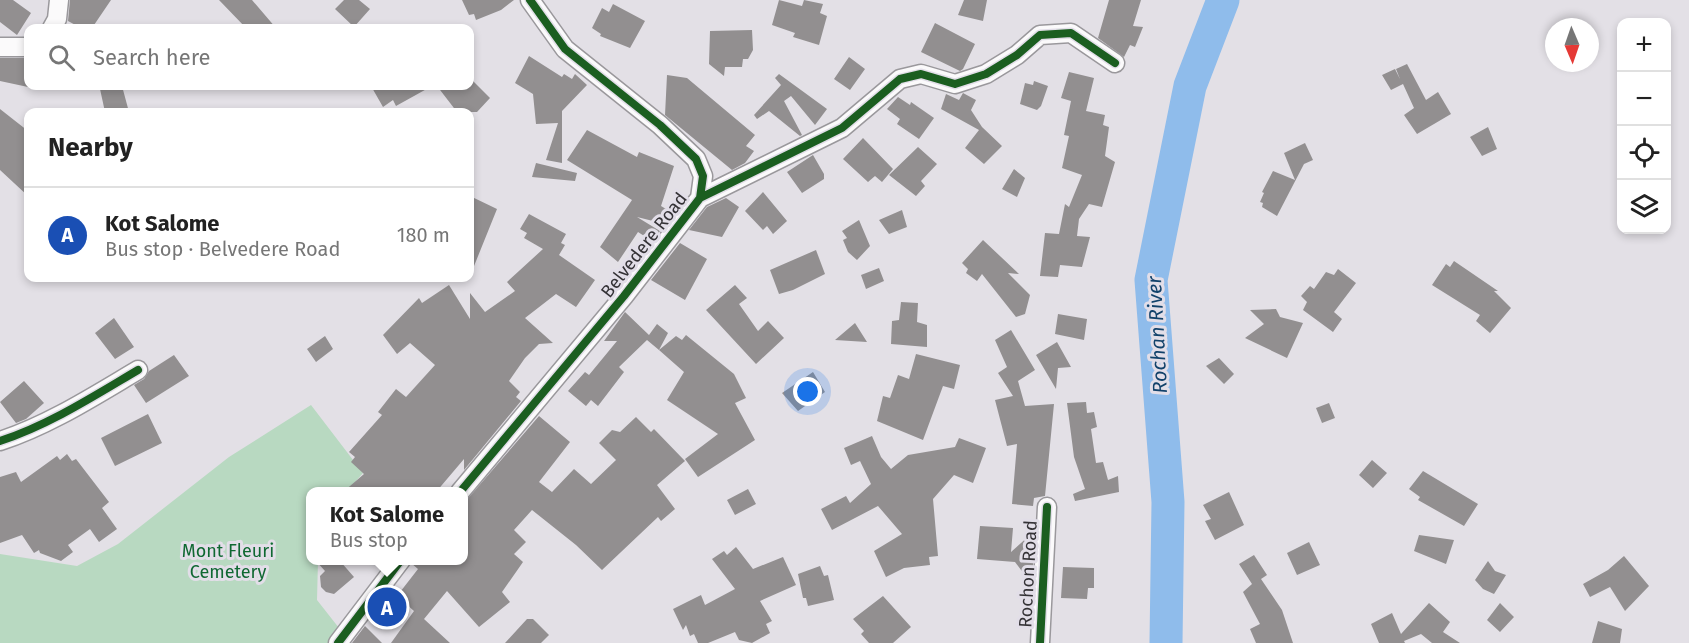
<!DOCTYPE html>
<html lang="en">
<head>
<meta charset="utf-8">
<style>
  :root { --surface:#fff; --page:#f2f2f2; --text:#222; --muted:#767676; --line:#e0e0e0; --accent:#2563eb }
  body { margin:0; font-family:"Fira Sans",sans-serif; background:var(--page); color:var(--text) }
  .controls { position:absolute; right:18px; top:18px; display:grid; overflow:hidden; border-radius:12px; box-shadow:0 3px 9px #0003 }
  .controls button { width:54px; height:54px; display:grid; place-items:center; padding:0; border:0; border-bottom:2px solid var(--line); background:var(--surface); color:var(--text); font:30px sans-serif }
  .compass { position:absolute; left:1545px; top:18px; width:54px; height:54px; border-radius:50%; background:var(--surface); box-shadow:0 3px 9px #0003; rotate:178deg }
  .you { position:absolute; left:808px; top:392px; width:21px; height:21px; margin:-15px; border:4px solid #fff; border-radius:50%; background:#1a73e8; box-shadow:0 0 0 9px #1a73e833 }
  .badge { display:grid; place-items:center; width:39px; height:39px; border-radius:50%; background:var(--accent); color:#fff; font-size:20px; font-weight:700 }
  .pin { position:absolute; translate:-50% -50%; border:3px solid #fff; box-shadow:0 2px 6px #0006 }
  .popup { position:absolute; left:306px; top:487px; width:162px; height:78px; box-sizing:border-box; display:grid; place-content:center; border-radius:12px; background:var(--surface); filter:drop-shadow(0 2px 4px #0005); font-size:20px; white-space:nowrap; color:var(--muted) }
  .popup b { font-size:22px; color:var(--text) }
  .popup::after { content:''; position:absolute; left:50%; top:100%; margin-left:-12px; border:12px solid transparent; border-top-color:var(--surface) }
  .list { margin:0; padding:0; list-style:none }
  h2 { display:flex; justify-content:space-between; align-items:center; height:78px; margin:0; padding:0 24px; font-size:26px }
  h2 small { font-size:20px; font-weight:400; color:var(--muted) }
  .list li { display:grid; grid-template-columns:39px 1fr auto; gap:18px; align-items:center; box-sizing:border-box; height:96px; padding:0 24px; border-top:2px solid var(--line) }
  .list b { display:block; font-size:22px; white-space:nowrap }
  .list p { margin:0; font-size:20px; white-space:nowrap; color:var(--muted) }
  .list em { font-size:20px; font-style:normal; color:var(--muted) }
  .icon { flex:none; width:33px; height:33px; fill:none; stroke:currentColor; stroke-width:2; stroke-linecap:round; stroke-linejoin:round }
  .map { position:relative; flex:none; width:1689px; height:643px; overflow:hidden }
  .search { position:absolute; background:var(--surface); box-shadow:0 3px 9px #0003; left:24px; top:24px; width:450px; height:66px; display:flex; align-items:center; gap:15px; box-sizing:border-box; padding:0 21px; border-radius:12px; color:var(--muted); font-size:22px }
  .panel { position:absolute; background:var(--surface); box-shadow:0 3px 9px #0003; left:24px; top:108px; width:450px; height:174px; border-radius:12px }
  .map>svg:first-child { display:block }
  .green { fill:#b8d9c1 }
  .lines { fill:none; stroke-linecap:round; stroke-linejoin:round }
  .river { stroke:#8fbceb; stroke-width:33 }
  .building { fill:#928f90 }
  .street-casing { stroke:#9a989c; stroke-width:21 }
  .street { stroke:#fbfafb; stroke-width:18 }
  .cycleway-casing { stroke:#e2dee8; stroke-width:11 }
  .cycleway { stroke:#1b5e20; stroke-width:8 }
  .labels { text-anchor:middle; stroke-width:6; stroke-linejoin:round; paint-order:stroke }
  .street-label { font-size:18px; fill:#343236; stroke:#e2dee8 }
  .park-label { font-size:18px; fill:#0f6832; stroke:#e2dee8 }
  .water-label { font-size:20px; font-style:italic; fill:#11416a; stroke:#e2dee8 }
</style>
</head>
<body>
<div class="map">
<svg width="1689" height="643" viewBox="0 0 1689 643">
  <rect width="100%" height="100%" fill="#e3e0e6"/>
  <path class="green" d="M311,405L363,473L347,491L310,492V560L318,561L317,600L339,628L328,643H0V554L77,566L118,544L229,457Z"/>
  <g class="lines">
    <path class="river" d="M1166,643L1168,502L1151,280L1190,86L1223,0"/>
  </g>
  <path class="building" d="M0,0H13L31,13L17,35L0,22Z
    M70,0H111L92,28H81L68,21Z
    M219,0H252L276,28H246Z
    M344,0H359L370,9L354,27L335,9Z
    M462,0H514L501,10L476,20L474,14L469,15Z
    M779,0L802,6L804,0L823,4L820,13L827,16L819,45L793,37L795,33L772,25Z
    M964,0H987L983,21L958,15Z
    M1109,0H1141L1133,26L1143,27L1135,47L1130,45L1124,57L1098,38Z
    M613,4L645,21L630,48L600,36L601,34L592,28L602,8L609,12Z
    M935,23L975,44L963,69L960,71L921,52Z
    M752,30L753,50L748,59H743L742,67H725L724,76L709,64L710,31Z
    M529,56L562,77L564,74L572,79L575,74L587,85L562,111V163L546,160L558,123L536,124L533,94L515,83Z
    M849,57L865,69L850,90L834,79Z
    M0,58H28V87L0,81Z
    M1407,64L1426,100L1438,92L1451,114L1417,134L1404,115L1414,108L1403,84L1391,90L1382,75L1395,69L1400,79L1396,69Z
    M1069,72L1094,78L1086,111L1105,115L1103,125L1109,127L1105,156L1115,162L1102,207L1089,204L1079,219L1077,236L1090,237L1082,267L1060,265L1058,277L1040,276L1045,233L1059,234L1065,204L1069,207L1082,175L1062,168L1069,136L1064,135L1071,101L1061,98Z
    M779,74L827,109L815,125L791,96L784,101L802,135L800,136L769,111L757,119L754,115L781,85L775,78Z
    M667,75L687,78L755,135L746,146L754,151L745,163L732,170L665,115Z
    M473,81L490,98L477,112H457L437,86H470Z
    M1034,81L1048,86L1041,106L1037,110L1020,104L1025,83L1033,85Z
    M111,86H122L129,112H105L100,89Z
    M371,86H432L396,106L393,100L383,107Z
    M963,93L976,100L971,110L982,127L1002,146L984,164L965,148L979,130L941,109L946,94L959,100Z
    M898,97L910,105L911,102L934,118L919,139L897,124L900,119L887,109Z
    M0,109L28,131V196L0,170Z
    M1488,127L1497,149L1482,156L1470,137Z
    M587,130L637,157L639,152L674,166L661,206L666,209L657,222L637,217L660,231L652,241L638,232L618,262L600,247L632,200L567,160Z
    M863,138L893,169L882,182L875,176L868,182L843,159Z
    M1305,143L1313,160L1304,164L1277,216L1262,207L1263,203L1260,202L1264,193L1262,192L1273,171L1295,180L1284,153Z
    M918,147L937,164L921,181L925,186L916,196L889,175Z
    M813,155L824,174V179L802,193L787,172Z
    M536,163L577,173L575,181L532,177Z
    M1014,169L1025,178L1017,197L1002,189Z
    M763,192L787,221L773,234L767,226L763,230L745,211Z
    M470,196L497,209L470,276Z
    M726,198L739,207L722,237L689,230L707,207Z
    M902,210L907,227L889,234L879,220Z
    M529,214L566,234L561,243L565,245L559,255L595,280L576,307L556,294L525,318L553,343L539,344L525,358L509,381L520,392L516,397L521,401L464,470V459L436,492H343L364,474L351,462L355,457L349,452L382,415L378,412L396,389L406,397L435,365L410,343L397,354L383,335L419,298L422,303L449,285L470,319V293L485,312L515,291L507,282L543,249L524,238L527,233L520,229Z
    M859,220L870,246L857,260L848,252L843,240L847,238L842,231Z
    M983,240L1019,274L1008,273L1030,295L1025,314L1016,317L982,274L977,281L966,273L968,269L962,263Z
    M680,243L707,259L685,300L651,280Z
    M816,250L825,274L793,290L779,294L770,270Z
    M1454,261L1498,291H1494L1511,308L1490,333L1476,321L1480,315L1432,285L1446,264L1450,267Z
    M879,268L884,281L866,289L861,275Z
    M1338,269L1356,283L1334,312L1342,319L1333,332L1303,310L1307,302L1301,296L1310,286L1314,289L1326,272L1334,275Z
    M735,285L747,298L739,304L758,331L768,321L784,338L756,364L706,310Z
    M901,302L918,303L917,322L927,325V347L891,344L892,321L899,320Z
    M1276,309L1280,317L1303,323L1287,358L1245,338L1264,324L1250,310Z
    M625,312L649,335L657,324L668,333L659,350L647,340L619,367L624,372L598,406L591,400L586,406L568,391L585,372L589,375L617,341H604Z
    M1058,314L1087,319L1084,340L1055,334Z
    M114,318L134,347L115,359L95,333Z
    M855,323L867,342L835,340Z
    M1011,330L1035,370L1018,381L1025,406L1054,404L1045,496L1034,498L1033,506L1012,504L1017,444L1007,446L995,400L1013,396L998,373L1007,367L995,340Z
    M686,335L734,374L746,398L735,403L755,440L698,477L685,459L718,434L667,400L684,372L659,350L676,336L682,340Z
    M325,336L333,349L316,362L307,349Z
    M1057,342L1071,367L1058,368L1056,389L1036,355Z
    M916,354L960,365L954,389L943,386L923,440L877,421L883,396L890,398L898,375L909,379Z
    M174,355L189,376L146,403L134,385L144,379L149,371Z
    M1219,358L1234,374L1224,384L1206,366Z
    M813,372L825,392L798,411L782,393Z
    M24,381L44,403L26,419L16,423L0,402Z
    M1086,402L1087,413L1094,412L1097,427L1091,429L1096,463L1103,462L1108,480L1118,476L1119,492L1075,501L1073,494L1085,489L1074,457L1067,403Z
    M1329,403L1335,418L1322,423L1316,408Z
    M148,414L162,443L115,466L101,438Z
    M539,416L570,442L539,482L552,492L574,469L591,484L616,460L599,443L612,430L620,432L636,417L651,432L654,429L685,461L657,485L675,509L661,521L658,517L602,570L576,545L532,510L514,530L526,542L514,554L523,562L502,592L510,602L479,627L447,591L424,619L450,643H391L414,611L397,596L418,569L411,563L412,561H464V503Z
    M872,436L881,457L891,469L908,455L955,447L959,438L986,448L973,483L954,475L933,499L938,556L929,557L930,565L904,568L886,577L874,551L902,534L878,506L832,530L821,509L846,496L850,503L871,484L860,461L851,465L844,448Z
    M67,454L72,461L76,459L109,502L102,508L117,529L99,542L90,529L68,545L73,552L61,561L40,553L39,550L34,553L22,535L0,543V477L16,472L21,482L57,456L60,460Z
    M1372,460L1387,473L1373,488L1359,475Z
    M1423,471L1478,504L1464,526L1418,500L1420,497L1409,489Z
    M748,489L756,504L735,515L727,500Z
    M1229,492L1244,525L1215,540L1205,521L1211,519L1203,505Z
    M980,526L1013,528L1011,552L1031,534L1034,539L1033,566L1027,578L1015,562L977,559Z
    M1419,535L1454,540L1446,564L1414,551Z
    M1309,542L1320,565L1297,575L1287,553Z
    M736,547L753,569L783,557L796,585L760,601L772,621L766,624L770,633L752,643L739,640L735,632L708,643H698L694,634L690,636L686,625L683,630L673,609L701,595L705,605L735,589L712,559L724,551L727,555Z
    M1254,555L1267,575L1261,579L1282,610L1293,643H1256L1250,629L1260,624L1243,592L1252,584L1239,564Z
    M1624,556L1649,586L1625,611L1610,587L1590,597L1583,584L1608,570Z
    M316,561H340L354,577L334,594L326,592L321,587L320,576L325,571Z
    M1488,561L1495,571L1506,575L1494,594L1483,589L1475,580Z
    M820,566L824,576L828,575L834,600L808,606L806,598H803L798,574Z
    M1063,567L1094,568V588H1088L1087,599L1061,598Z
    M883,596L911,627L893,643H869L861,634L864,631L853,619Z
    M1429,603L1450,622L1443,632L1460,643H1432L1421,634L1404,641L1405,643H1379L1371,624L1392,613L1401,634Z
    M1500,603L1514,617L1500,632L1487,620Z
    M527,619H533L549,635L541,643H505Z
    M1598,621L1622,629L1620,643H1592Z
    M365,626L382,643H352Z"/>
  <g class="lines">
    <g class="street-casing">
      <path id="street" d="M52,28L57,19L59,0
        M0,47H28
        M700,198L842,128L900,79L921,74L955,84L986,74L1017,55L1040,35L1071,33L1115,63
        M0,441C49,425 94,396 138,370
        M460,492L624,296L700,198L703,176L696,159L660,125L565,49L530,0
        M338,643L401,560
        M1040,643L1047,507"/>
    </g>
    <use href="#street" class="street"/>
    <g class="cycleway-casing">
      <path id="cycleway" d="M700,198L842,128L900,79L921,74L955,84L986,74L1017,55L1040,35L1071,33L1115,63
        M0,441C49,425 94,396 138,370
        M460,492L624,296L700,198L703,176L696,159L660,125L565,49L530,0
        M338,643L401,560
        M1040,643L1047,507"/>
    </g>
    <use href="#cycleway" class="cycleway"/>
  </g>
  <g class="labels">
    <g class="street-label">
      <text transform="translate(644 245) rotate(-52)" y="6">Belvedere Road</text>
      <text transform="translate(1028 574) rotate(-87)" y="6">Rochon Road</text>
    </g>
    <g class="park-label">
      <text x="228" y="557">Mont Fleuri<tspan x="228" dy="21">Cemetery</tspan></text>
    </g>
    <g class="water-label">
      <text transform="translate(1157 335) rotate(-93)" y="7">Rochan River</text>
    </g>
  </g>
</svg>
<div class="controls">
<button>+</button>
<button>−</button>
<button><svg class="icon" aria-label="locate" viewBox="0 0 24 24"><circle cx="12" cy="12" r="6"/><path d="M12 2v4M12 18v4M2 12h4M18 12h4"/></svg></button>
<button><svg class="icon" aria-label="layers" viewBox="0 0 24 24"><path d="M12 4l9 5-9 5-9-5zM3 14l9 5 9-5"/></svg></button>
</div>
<svg class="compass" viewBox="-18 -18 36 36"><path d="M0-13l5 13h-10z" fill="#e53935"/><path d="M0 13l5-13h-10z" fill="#767676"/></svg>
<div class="you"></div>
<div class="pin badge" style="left:387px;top:607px;background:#1a4fb4">A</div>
<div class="popup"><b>Kot Salome</b>Bus stop</div>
<div class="search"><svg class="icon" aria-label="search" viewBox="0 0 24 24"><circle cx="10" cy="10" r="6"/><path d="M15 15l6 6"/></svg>Search here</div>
<section class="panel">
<h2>Nearby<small></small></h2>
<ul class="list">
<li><span class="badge" style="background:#1a4fb4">A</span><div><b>Kot Salome</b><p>Bus stop · Belvedere Road</p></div><em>180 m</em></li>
</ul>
</section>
</div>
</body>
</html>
